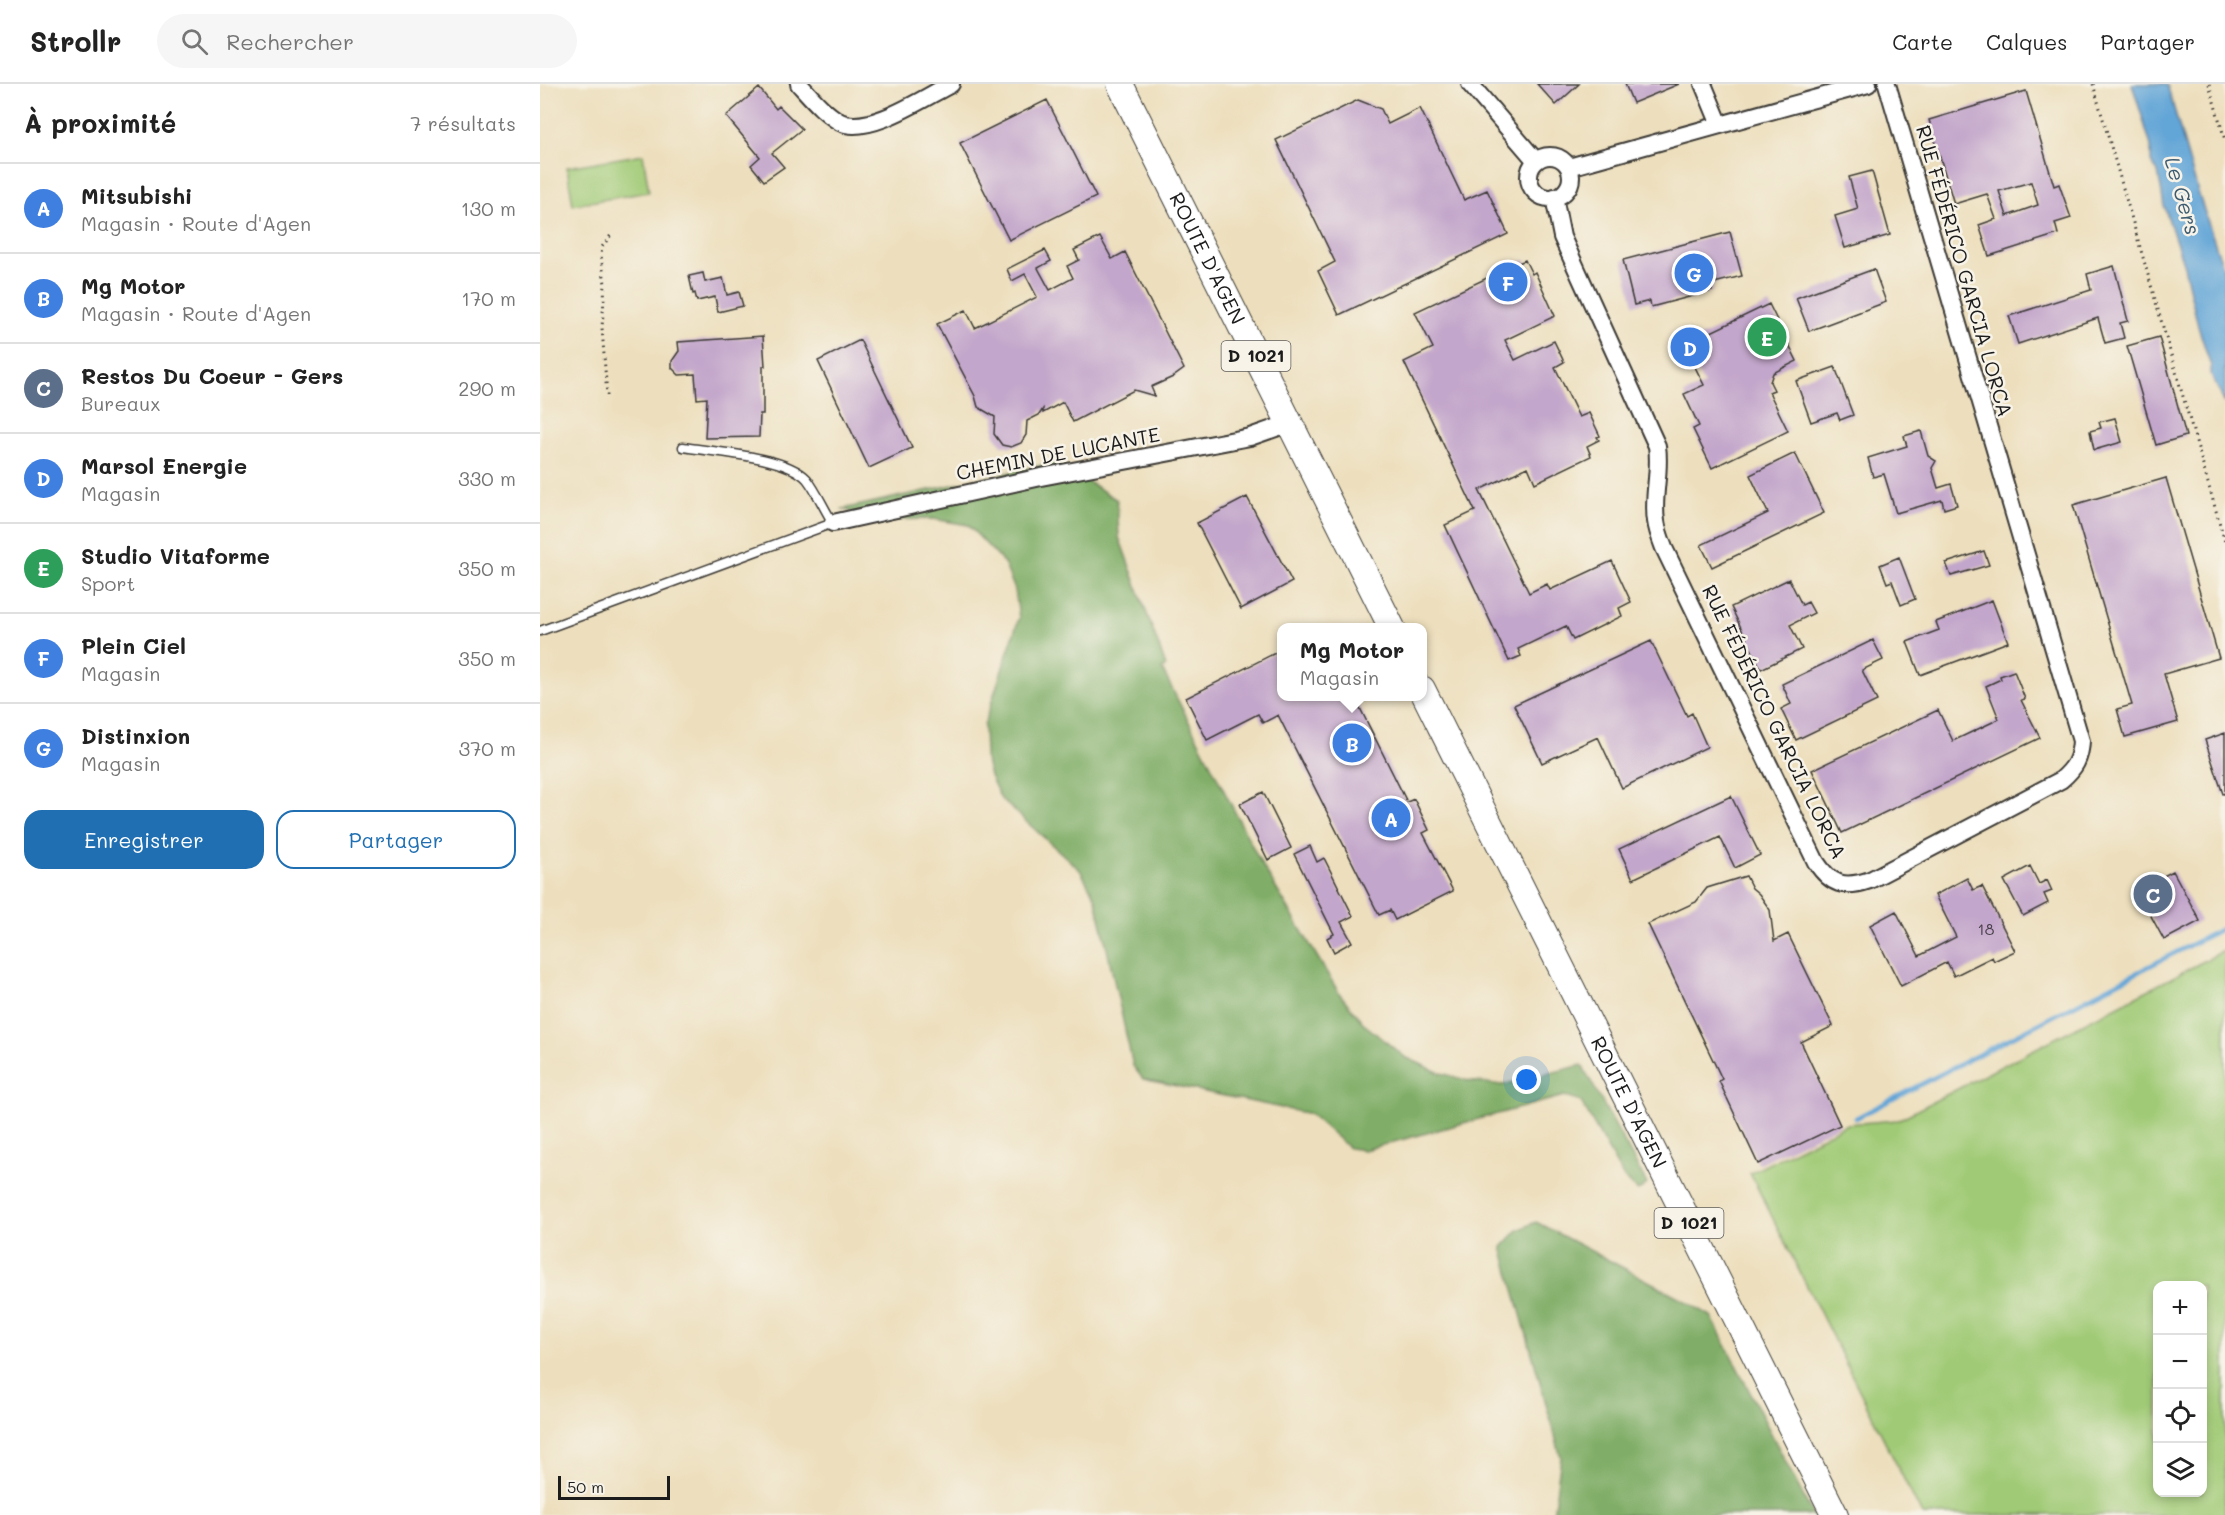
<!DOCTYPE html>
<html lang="fr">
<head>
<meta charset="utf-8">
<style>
  :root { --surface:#fff; --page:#f6f6f6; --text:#222; --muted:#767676; --line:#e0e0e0; --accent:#1f6fb2 }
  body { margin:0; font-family:Mali,sans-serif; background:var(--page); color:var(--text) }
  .controls { position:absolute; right:18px; bottom:18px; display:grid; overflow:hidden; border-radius:12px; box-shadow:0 3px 9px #0003 }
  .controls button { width:54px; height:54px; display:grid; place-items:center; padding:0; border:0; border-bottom:2px solid var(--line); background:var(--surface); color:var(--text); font:30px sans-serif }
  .scale { position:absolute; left:18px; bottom:15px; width:112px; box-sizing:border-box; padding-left:6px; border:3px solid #1c1c1c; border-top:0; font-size:16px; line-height:21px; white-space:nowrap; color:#1c1c1c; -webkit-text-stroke:4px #f7f3e8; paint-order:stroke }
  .you { position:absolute; left:987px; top:996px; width:21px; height:21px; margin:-15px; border:4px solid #fff; border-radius:50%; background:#1a73e8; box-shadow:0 0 0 9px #1a73e833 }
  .badge { display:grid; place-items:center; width:39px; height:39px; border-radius:50%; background:var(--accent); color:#fff; font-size:20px; font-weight:700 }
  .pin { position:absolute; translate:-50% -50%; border:3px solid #fff; box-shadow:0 2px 6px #0006 }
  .popup { position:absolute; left:737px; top:539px; width:150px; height:78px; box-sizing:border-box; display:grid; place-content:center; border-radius:12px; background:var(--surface); filter:drop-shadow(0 2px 4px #0005); font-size:20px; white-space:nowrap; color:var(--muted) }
  .popup b { font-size:22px; color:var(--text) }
  .popup::after { content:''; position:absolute; left:50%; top:100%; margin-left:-12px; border:12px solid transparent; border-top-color:var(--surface) }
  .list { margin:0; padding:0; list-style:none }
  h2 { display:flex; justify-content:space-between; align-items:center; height:78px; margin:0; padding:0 24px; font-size:26px }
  h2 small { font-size:20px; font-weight:400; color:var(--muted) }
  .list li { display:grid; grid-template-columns:39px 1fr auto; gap:18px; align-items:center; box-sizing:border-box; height:90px; padding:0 24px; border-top:2px solid var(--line) }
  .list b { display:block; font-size:22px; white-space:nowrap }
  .list p { margin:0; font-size:20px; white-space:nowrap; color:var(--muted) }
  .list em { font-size:20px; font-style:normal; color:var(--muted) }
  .actions { display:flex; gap:12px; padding:18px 24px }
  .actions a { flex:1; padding:14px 0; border:2px solid var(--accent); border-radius:18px; text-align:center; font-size:21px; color:var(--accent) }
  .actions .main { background:var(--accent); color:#fff }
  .icon { flex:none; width:33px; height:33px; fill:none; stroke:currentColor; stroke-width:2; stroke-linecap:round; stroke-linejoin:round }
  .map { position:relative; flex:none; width:1685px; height:1431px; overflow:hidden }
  header { display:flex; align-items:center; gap:36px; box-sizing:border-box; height:84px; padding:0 30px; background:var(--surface); border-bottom:2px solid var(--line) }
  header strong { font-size:28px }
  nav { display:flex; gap:33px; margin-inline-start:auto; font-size:21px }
  .search { width:420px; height:54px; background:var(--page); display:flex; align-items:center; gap:15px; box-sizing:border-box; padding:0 21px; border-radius:33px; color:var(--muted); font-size:22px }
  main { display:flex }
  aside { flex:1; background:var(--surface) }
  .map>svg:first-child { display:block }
  .green { fill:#a0ca76; stroke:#5e7349; stroke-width:1.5; fill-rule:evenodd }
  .forest { fill:#80ae67; stroke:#4e6542; stroke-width:1.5 }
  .water { fill:#62a5d7; stroke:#3f607a; stroke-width:1.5 }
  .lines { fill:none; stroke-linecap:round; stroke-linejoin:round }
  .stream { stroke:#62a5d7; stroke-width:4.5 }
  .building { fill:#c3a6cb; fill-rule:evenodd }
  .service-casing { stroke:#3b3934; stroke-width:11 }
  .minor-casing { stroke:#3b3934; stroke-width:20 }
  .primary-casing { stroke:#3b3934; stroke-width:28 }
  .path { stroke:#3b3934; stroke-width:3; stroke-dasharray:1.5 4.5; stroke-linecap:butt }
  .service { stroke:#fff; stroke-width:8 }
  .minor { stroke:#fff; stroke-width:16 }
  .primary { stroke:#fff; stroke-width:26 }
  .labels { text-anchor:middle; stroke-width:5; stroke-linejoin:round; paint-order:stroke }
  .number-label { font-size:16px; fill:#463e48 }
  .shield { fill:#f7f3e8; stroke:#5e5c59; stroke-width:1.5 }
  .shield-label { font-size:18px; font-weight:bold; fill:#1c1c1c }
  .street-label { font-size:20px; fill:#1c1c1c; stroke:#f7f3e8 }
  .water-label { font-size:21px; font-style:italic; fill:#3c5a70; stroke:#f7f3e8 }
</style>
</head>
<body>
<header>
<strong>Strollr</strong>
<div class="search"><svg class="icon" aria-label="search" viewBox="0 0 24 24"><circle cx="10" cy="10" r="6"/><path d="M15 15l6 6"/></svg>Rechercher</div>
<nav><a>Carte</a><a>Calques</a><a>Partager</a></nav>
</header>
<main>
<aside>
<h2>À proximité<small>7 résultats</small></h2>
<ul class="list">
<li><span class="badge" style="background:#3f7fe0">A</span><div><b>Mitsubishi</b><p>Magasin · Route d'Agen</p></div><em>130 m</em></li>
<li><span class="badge" style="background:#3f7fe0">B</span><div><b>Mg Motor</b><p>Magasin · Route d'Agen</p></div><em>170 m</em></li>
<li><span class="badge" style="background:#5c6f8a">C</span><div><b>Restos Du Coeur - Gers</b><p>Bureaux</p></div><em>290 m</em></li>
<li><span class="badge" style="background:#3f7fe0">D</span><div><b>Marsol Energie</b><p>Magasin</p></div><em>330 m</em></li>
<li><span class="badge" style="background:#2e9e5b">E</span><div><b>Studio Vitaforme</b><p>Sport</p></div><em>350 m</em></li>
<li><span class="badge" style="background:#3f7fe0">F</span><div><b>Plein Ciel</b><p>Magasin</p></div><em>350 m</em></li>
<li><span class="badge" style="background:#3f7fe0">G</span><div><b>Distinxion</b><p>Magasin</p></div><em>370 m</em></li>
</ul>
<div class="actions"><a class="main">Enregistrer</a><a>Partager</a></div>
</aside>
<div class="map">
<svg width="1685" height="1431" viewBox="0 0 1685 1431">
  <rect width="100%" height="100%" fill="#f7f3e8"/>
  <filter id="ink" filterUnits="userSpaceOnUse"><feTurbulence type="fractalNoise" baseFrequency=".0167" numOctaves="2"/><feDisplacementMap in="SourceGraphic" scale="12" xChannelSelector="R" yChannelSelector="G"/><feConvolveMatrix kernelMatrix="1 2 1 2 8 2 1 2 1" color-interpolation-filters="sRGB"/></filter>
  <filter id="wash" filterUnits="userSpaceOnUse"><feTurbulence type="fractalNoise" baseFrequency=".008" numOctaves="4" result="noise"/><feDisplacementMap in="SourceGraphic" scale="24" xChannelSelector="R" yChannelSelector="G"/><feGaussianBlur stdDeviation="1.35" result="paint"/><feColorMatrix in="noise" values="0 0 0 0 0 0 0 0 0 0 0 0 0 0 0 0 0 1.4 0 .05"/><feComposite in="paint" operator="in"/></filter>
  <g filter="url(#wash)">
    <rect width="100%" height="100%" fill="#eddfbd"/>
    <path class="green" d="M103,70L109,108L33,121L27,83Z
      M1685,866V1431H1382L1210,1089L1307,1040L1358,1036ZM1618,1202H1662V1408H1618Z"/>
    <path class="forest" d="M517,378L577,416L579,453L626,582L622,585L722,781L799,909L825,941L865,973L898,988L929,997L962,1001L1042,981L1107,1100L1098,1107L1084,1094L1041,1018L1024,1012L824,1066L809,1064L770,1030L603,995L593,982L556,815L540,786L461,715L450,692L445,673L444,641L479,534L475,506L464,479L428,441L393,435L333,436L303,425Z
      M996,1138L1135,1211L1171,1232L1273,1431H1013L1021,1373L962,1163L978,1146Z"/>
    <path class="water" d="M1592,0H1627L1659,111L1685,189V320L1671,290V282L1658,242L1644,182L1624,122L1618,88L1611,78V62Z"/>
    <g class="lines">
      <path class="stream" d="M1316,1034L1685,843"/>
    </g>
    <g id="blocks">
      <path class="building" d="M997,0H1039L1016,21Z
        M1085,0H1139L1093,19Z
        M219,4L236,25L239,22L262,45L232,69L244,83L224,97L211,81L220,73L186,32Z
        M1486,7L1514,102L1519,100L1531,134L1515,139L1518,150L1449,172L1439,141L1456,135L1447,110L1414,120L1389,36ZM1491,98L1498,121L1467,132L1459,107Z
        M507,16L556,113L469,156L420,59Z
        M818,16L841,25L848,40L880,24L924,116L947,106L968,150L799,231L778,187L795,178L736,56Z
        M1332,87L1350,151L1305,164L1295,132L1318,125L1309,93Z
        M1190,148L1202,192L1170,200L1172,207L1111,223L1110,217L1094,221L1083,176Z
        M560,153L572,175L585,168L644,285L633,293L611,303L615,312L594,306L533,338L523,318L503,329V325L499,331L487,337L486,351L481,359L471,363L462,361L454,350L455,333L438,323L435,312L397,240L426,226L435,244L497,213L485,190L472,197L467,185L505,166L511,177L498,184L510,206L533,194L527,182L539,176L534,166Z
        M985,176L992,190L995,188L1015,232L965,256L975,276L1014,257L1024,278L1015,283L1039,333L1049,329L1060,352L1057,353L1059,356L1047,362L1051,372L995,399L988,383L939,406L989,509L1007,500L1010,506L1072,477L1091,518L1079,524L1082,532L1033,556L1026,542L978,565L981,572L969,577L905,441L935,427L864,278L893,264L875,228Z
        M1574,182L1588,237L1580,239L1584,254L1565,259L1558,234L1478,260L1469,232L1551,206L1547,190Z
        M1334,185L1346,218L1269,247L1256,214Z
        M163,189L165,198L183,194L187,211L199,208L203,222L178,228L175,213L157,217L155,209L153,210L149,192Z
        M1229,220L1257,277L1233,289L1230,298L1234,306L1229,308L1248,347L1172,384L1153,345L1159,342L1144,310L1164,301L1144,261Z
        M223,252L225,282H223V330H220L219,353L165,354L167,314L157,315L155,290L139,291L132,284V277L139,267L138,258Z
        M1619,253L1646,352L1616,361L1587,262Z
        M320,256L372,364L329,384L278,277Z
        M1295,283L1313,331L1300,336L1297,329L1271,338L1256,297Z
        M1575,334L1582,358L1554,366L1550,347L1561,344L1559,338Z
        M1381,347L1388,372L1396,377L1392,384L1398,404L1411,400L1417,421L1404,425L1402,416L1356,429L1344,390L1333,393L1328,374L1367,362L1364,352Z
        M1255,369L1284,429L1172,483L1161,461L1228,429L1210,391Z
        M1626,394L1679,574L1624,590L1638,638L1585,653L1577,625L1592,621L1533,421Z
        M707,413L752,498L701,525L657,439Z
        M1444,467L1449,481L1411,492L1406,479Z
        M1359,473L1375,515L1361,521L1352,497L1347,499L1340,481Z
        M1249,495L1262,521L1268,518L1274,529L1250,541L1262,565L1221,585L1191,523Z
        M1452,516L1468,558L1380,591L1367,558L1399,546L1396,538Z
        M1333,556L1343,576L1322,586L1337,617L1256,656L1241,625L1251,620L1242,600Z
        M1111,557L1147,632L1152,629L1167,663L1082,704L1058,653L1002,679L974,621Z
        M741,566V612H814L867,718L874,715L889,746L883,749L913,807L855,836L850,826L839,831L738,631L723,639L718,630L667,656L646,614Z
        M1474,587L1485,615L1481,616L1500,654L1302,749L1272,686L1398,626L1413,657L1459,635L1446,602L1461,595L1460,592Z
        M1685,649V710H1683L1665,656Z
        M723,708L751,764L728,776L700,720Z
        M1191,712L1220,771L1195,784L1180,753L1093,795L1079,765Z
        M770,762L777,778L784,774L813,832L801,838L812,858L794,868L787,854L794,850L754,770Z
        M1490,782L1499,800L1507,796L1512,807L1504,810L1508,819L1483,832L1464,796Z
        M1633,787L1660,837L1624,856L1597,806Z
        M1206,792L1212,804L1219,810L1230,826L1234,857L1248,850L1293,942L1261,958L1300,1041L1218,1080L1179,997L1182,995L1108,840L1156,818L1167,804Z
        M1427,794L1433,806L1442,802L1475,867L1454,877L1452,873L1414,892L1407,878L1361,902L1330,841L1356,827L1379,872L1416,853L1395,811Z"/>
    </g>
  </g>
  <g filter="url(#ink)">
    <use href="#blocks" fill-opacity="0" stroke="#3b3934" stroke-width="1.5"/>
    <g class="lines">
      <g class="service-casing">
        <path id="service" d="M0,547L293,439C284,425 277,408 267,395C246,372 174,368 143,363"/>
      </g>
      <g class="minor-casing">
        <path id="minor" d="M259,0C271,13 284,29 300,38C328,52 385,13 411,0
          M930,0L996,77
          M1163,0L1180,41
          M989 93a21 21 0 1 1 42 0a21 21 0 1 1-42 0Z
          M1029,83L1328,0
          M1014,113L1022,153L1117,362C1121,388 1112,412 1116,437C1117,446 1121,456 1124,464L1276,778C1291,801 1304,805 1330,796L1521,696C1535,684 1540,675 1541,657L1347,0
          M293,439L501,393L710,353L750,339"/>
      </g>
      <g class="primary-casing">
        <g id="primary">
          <path id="s1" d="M580,0L852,544"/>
          <path id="s2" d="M882,605L1295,1431"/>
        </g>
      </g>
      <path class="path" d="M1553,0L1685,458
        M1669,0L1685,56
        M67,312L62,244L65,200L61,171L62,163L71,151"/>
      <use href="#service" class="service"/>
      <use href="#minor" class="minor"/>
      <use href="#primary" class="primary"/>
    </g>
  </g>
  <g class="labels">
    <g class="number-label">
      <text x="1446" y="851">18</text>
    </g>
    <g class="shield">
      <rect x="681.5" y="257" width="69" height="30" rx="4.5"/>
      <rect x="1114.5" y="1124" width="69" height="30" rx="4.5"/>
    </g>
    <g class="shield-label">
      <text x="716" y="278">D 1021</text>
      <text x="1149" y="1145">D 1021</text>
    </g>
    <g class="street-label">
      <text dy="7" stroke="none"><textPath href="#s1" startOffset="195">ROUTE D'AGEN</textPath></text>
      <text transform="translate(1424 187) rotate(74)" y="7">RUE FÉDÉRICO GARCIA LORCA</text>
      <text transform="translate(518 370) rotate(-11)" y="7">CHEMIN DE LUCANTE</text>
      <text transform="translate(1234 638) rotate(64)" y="7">RUE FÉDÉRICO GARCIA LORCA</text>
      <text dy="7" stroke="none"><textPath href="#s2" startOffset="462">ROUTE D'AGEN</textPath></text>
    </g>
    <g class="water-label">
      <text transform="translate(1642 112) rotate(74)" y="7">Le Gers</text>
    </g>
  </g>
</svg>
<div class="controls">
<button>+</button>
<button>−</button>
<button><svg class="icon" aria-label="locate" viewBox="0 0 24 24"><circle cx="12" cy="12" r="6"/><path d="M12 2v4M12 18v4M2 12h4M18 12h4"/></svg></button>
<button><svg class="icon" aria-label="layers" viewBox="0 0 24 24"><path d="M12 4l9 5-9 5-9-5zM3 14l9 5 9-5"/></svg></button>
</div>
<div class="scale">50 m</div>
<div class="you"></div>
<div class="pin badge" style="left:851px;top:734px;background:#3f7fe0">A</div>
<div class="pin badge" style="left:812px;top:659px;background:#3f7fe0">B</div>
<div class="popup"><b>Mg Motor</b>Magasin</div>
<div class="pin badge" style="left:1613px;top:810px;background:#5c6f8a">C</div>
<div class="pin badge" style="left:1150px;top:263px;background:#3f7fe0">D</div>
<div class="pin badge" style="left:1227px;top:253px;background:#2e9e5b">E</div>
<div class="pin badge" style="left:968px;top:198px;background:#3f7fe0">F</div>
<div class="pin badge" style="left:1154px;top:189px;background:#3f7fe0">G</div>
</div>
</main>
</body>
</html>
